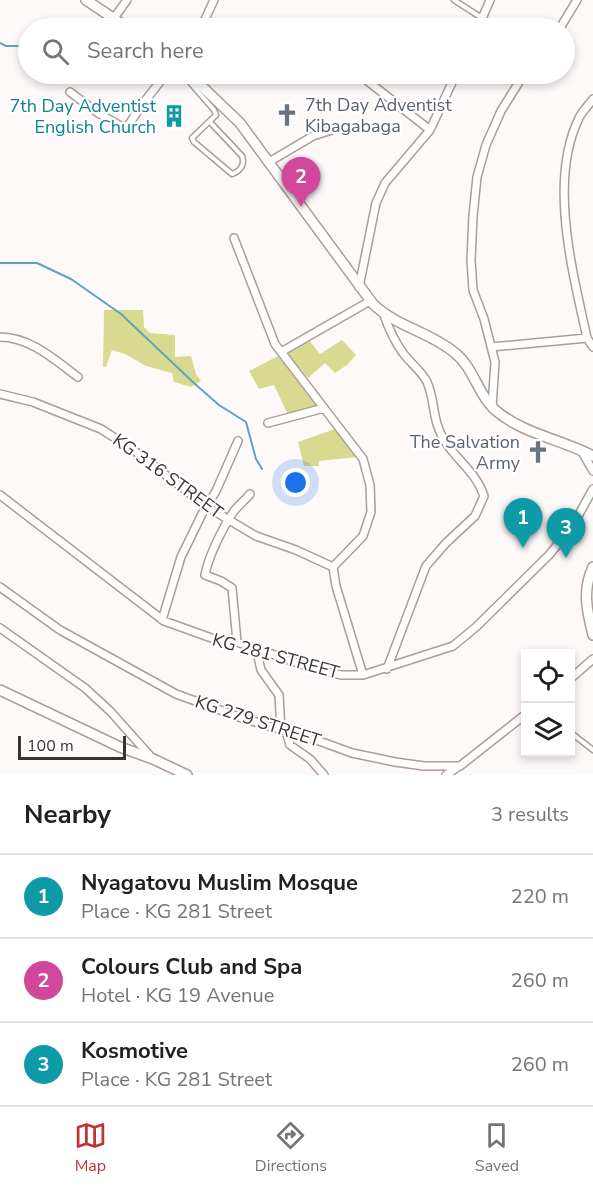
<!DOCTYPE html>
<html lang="en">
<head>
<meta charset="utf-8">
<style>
  :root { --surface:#fff; --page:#f6f6f6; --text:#202124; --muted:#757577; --line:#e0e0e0; --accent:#c13136 }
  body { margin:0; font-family:"Nunito Sans",sans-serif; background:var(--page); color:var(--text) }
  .controls { position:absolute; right:18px; bottom:18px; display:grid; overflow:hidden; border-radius:0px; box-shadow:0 3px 9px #0003 }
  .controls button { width:54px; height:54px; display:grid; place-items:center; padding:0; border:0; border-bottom:2px solid var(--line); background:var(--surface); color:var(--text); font:30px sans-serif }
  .scale { position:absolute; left:18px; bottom:15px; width:108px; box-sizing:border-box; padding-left:6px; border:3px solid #3a3431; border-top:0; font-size:16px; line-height:21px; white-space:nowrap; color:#3a3431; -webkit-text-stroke:4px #fff; paint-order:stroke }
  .you { position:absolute; left:296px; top:483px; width:21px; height:21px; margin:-15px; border:4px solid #fff; border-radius:50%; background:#1a73e8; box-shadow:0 0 0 9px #1a73e833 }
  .badge { display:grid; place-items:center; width:39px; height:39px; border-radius:50%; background:var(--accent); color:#fff; font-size:20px; font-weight:700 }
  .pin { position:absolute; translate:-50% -50px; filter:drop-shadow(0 2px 3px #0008) }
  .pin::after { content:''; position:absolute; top:32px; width:21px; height:18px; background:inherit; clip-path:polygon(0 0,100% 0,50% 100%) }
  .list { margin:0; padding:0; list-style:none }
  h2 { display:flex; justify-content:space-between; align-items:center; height:78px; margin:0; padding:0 24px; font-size:26px }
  h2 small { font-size:20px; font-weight:400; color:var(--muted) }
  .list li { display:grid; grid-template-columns:39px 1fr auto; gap:18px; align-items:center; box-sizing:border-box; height:84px; padding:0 24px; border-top:2px solid var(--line) }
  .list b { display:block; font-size:22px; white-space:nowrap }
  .list p { margin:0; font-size:20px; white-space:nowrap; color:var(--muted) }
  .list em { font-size:20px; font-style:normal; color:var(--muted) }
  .icon { flex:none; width:33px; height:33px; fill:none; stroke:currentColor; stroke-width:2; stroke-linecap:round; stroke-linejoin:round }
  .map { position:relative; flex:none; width:593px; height:775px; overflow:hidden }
  .search { position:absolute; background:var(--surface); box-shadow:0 3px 9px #0003; left:18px; right:18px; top:18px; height:66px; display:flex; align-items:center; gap:15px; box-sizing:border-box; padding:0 21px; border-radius:33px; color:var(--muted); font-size:22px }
  .sheet { height:330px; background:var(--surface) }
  nav { display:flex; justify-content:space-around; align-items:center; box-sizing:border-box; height:84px; border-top:2px solid var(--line); background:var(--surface); font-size:16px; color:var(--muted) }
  nav a { display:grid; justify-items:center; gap:3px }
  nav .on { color:var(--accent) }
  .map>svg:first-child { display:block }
  .green { fill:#d7da90 }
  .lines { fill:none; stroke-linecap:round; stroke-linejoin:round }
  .stream { stroke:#60a3bc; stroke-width:2 }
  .lane-casing { stroke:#ac9d96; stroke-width:7 }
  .street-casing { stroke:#ac9d96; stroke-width:10 }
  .secondary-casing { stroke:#ac9d96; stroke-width:12 }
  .lane { stroke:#fff; stroke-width:4 }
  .street { stroke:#fff; stroke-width:7 }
  .secondary { stroke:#fff; stroke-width:9 }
  .labels { text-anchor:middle; stroke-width:4.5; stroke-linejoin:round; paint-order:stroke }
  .worship-label { font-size:18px; fill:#5b616d; stroke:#fff; text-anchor:start }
  .culture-label { font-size:18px; fill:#0d838f; stroke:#fff; text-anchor:end }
  .street-label { font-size:18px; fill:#3a3431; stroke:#fff }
</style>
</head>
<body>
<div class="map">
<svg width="593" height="775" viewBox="0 0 593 775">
  <rect width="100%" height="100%" fill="#fdf9f8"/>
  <path class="green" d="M104,310H143L144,327L150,333L175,335V357L191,356L196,374L201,381L191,387L174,382L172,373L146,366L125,354L112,350L106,367H103Z
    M308,339L320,354L342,340L356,355L347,365L335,373L325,363L308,378L287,353Z
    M278,356L320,407L288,415L274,385L259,389L249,371Z
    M335,429L357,457L319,461V466H304L298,442Z"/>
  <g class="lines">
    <path class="stream" d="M0,43L6,46H28
      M0,263H37L71,279L121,314L195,384L219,405L246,422L256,459L262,469"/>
    <g class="lane-casing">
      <path id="lane" d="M454,0L482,18
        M187,74V79L214,110L216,115L192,138L194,142L232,174C241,171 245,164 242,156L210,122
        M570,732L593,750"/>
    </g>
    <g class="street-casing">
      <path id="street" d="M114,18L127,0
        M201,28L214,0
        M478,28L490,0
        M560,28L577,0
        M365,79L430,130
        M70,92L98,113L126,129L141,106L166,74
        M593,99C589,105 582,111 579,118C548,181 573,273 587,338L593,347
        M269,162L313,136L332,130
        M234,238L275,344L363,459L370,485L371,512L363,536L333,567L336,586L363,675
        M359,287L376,203L385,183L430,130L456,74
        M384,315C389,329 394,341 403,353C410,363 421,370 427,382C436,402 431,421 446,443C459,462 477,474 484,496L475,516L446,543L426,566L387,669
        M0,337C30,337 55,360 78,377
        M491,347L587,338
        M281,352L370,301
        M0,394L33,402L101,429L132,449L206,506L229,520L256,536L296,550L333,567
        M492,407L495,362L484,319L473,290L471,260L473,216L477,177L486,145L501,111L524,74
        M268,423L324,408
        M581,450L593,471
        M0,495L164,621L217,640L237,642L312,668L341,675H363L453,646L476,627L549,555L572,527L593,489
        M0,587L60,630L176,694L242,718L322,742L352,753L395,762L424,766H460L526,714
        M162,620L181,557L202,514L216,491L238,441
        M0,628L85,688L110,711L152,758
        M237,642L232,588L221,581L205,575C208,557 223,527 234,511C239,505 245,500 250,494
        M256,648L261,670L279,695L281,730
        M570,679L593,659
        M286,731L290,745L310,759L324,775
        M446,775L459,766"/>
    </g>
    <g class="secondary-casing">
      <path id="secondary" d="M86,0L128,28
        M189,74L240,123L373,304C397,327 430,332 455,353C474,368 477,393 494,409C522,434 561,439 593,456
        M593,567C582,590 587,611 593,635
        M0,690L120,747L153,759L187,775"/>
    </g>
    <use href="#lane" class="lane"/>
    <use href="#street" class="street"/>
    <use href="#secondary" class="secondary"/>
  </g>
  <defs>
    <g id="church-bare" transform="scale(1.8)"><path d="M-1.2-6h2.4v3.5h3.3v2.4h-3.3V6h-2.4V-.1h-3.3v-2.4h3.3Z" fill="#6b7280" stroke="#fff" stroke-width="2.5" paint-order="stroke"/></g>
    <g id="building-bare" transform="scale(1.8)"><path d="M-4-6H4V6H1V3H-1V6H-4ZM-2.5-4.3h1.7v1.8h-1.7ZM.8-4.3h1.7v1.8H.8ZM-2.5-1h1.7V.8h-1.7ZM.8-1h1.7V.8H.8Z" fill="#0f9aa8" stroke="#fff" stroke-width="2.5" paint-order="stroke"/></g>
  </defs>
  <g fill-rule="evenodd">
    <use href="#church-bare" x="287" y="115"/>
    <use href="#building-bare" x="174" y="116"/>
    <use href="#church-bare" x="538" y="452"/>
  </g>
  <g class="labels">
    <g class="worship-label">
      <text x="305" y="111">7th Day Adventist<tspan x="305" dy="21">Kibagabaga</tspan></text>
      <text x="520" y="448" text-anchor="end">The Salvation<tspan x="520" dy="21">Army</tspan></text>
    </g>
    <g class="culture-label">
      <text x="156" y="112">7th Day Adventist<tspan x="156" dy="21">English Church</tspan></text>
    </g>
    <g class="street-label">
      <text transform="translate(168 476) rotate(36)" y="6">KG 316 STREET</text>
      <text transform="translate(276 656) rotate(15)" y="6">KG 281 STREET</text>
      <text transform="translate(258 721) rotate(18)" y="6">KG 279 STREET</text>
    </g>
  </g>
</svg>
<div class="controls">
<button><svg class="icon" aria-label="locate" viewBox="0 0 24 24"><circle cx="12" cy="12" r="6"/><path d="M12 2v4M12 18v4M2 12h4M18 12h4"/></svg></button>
<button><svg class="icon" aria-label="layers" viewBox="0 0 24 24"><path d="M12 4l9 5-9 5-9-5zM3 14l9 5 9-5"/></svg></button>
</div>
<div class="scale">100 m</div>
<div class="you"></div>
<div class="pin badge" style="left:523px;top:548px;background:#0f9aa8">1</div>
<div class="pin badge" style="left:301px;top:207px;background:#d1479c">2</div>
<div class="pin badge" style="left:566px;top:558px;background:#0f9aa8">3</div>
<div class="search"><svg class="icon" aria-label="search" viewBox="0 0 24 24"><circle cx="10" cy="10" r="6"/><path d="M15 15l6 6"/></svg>Search here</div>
</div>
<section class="sheet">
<h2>Nearby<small>3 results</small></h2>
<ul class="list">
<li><span class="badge" style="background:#0f9aa8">1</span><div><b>Nyagatovu Muslim Mosque</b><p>Place · KG 281 Street</p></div><em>220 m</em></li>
<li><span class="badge" style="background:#d1479c">2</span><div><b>Colours Club and Spa</b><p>Hotel · KG 19 Avenue</p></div><em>260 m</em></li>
<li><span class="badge" style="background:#0f9aa8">3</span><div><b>Kosmotive</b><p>Place · KG 281 Street</p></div><em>260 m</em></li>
</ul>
</section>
<nav>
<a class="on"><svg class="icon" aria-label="map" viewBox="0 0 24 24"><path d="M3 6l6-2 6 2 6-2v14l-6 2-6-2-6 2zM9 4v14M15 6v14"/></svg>Map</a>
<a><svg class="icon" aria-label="directions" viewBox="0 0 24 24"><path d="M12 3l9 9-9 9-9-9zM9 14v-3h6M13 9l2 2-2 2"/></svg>Directions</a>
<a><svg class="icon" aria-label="saved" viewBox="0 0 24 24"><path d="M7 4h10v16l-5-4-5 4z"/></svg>Saved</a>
</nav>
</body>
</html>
